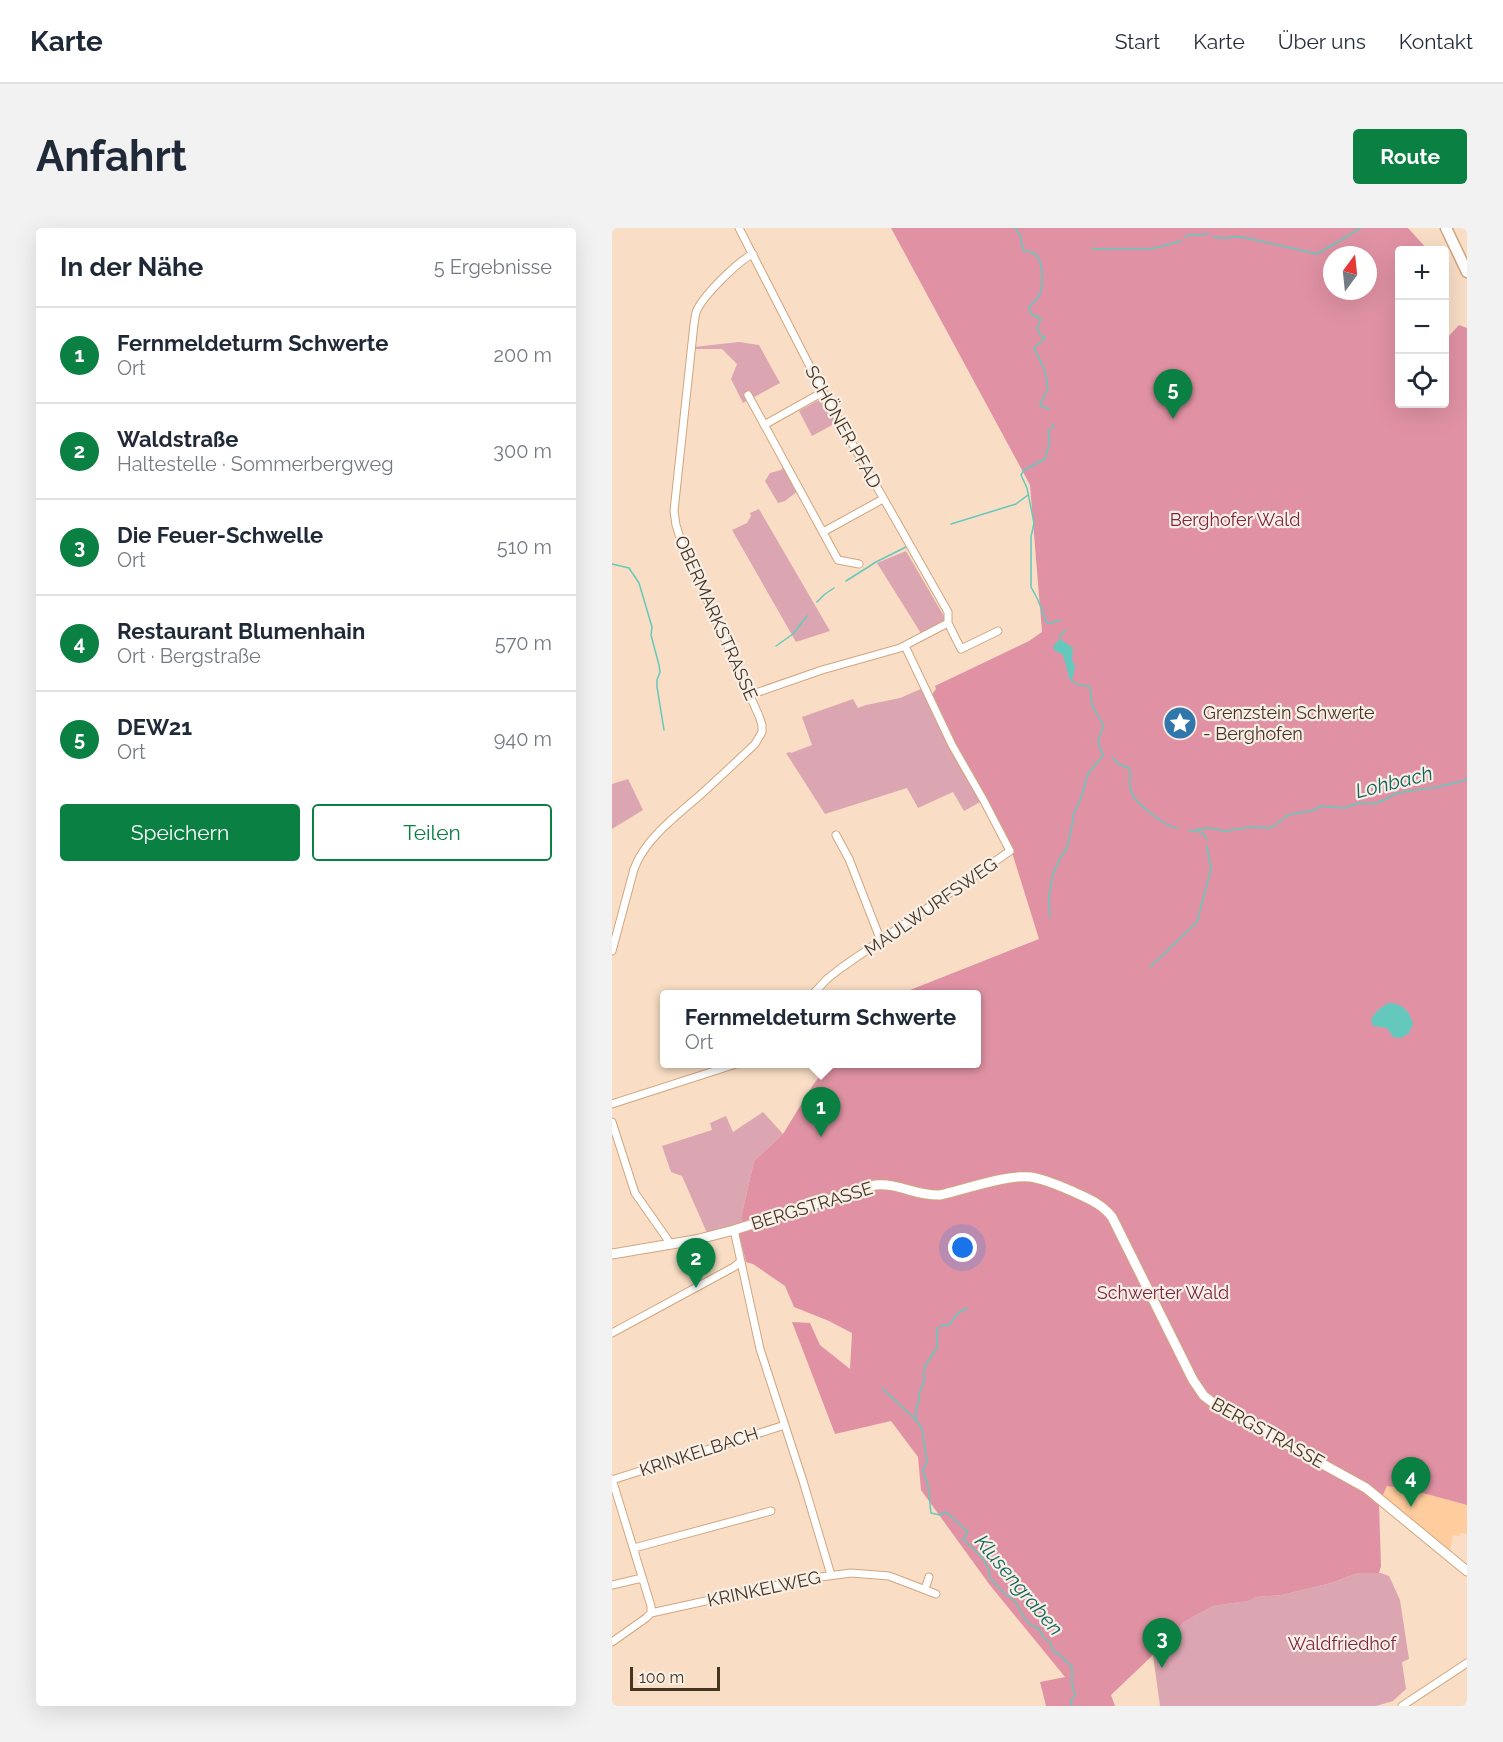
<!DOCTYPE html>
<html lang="de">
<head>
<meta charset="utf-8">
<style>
  :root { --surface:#fff; --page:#f2f2f3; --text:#1f2937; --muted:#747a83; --line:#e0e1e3; --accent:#0b8043 }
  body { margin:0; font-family:Raleway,sans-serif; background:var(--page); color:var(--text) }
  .controls { position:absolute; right:18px; top:18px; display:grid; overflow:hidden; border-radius:6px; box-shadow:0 6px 24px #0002 }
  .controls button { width:54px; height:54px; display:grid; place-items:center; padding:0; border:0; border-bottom:2px solid var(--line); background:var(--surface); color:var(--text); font:30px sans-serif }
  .compass { position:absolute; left:711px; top:18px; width:54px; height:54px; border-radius:50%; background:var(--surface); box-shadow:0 6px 24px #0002; rotate:15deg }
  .scale { position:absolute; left:18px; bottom:15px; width:90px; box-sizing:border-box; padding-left:6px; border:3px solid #463423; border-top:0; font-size:16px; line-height:21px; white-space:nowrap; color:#463423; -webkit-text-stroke:4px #f8efe6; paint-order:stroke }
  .you { position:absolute; left:351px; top:1020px; width:21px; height:21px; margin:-15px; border:4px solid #fff; border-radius:50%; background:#1a73e8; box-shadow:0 0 0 9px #1a73e833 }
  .badge { display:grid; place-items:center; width:39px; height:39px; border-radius:50%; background:var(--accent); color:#fff; font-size:20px; font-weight:700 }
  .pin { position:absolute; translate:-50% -50px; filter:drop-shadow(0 2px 3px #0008) }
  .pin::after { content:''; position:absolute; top:32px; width:21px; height:18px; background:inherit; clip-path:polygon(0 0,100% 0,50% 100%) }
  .popup { position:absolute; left:48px; top:762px; width:321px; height:78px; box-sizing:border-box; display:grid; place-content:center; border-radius:6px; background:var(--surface); filter:drop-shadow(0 2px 4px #0005); font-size:20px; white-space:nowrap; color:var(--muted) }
  .popup b { font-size:22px; color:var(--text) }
  .popup::after { content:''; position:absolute; left:50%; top:100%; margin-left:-12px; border:12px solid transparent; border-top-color:var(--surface) }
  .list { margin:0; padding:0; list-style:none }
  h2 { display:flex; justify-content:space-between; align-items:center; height:78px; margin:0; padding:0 24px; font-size:26px }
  h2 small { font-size:20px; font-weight:400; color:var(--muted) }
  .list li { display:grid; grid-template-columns:39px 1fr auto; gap:18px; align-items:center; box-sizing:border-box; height:96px; padding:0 24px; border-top:2px solid var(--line) }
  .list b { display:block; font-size:22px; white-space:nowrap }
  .list p { margin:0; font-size:20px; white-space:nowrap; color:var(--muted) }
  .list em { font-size:20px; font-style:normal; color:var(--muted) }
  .actions { display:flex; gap:12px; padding:18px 24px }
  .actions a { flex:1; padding:14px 0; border:2px solid var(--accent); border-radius:6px; text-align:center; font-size:21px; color:var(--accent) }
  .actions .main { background:var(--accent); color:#fff }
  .icon { flex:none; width:33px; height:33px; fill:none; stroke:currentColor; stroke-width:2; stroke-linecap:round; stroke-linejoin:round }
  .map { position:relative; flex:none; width:855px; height:1478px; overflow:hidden; border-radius:6px }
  header { display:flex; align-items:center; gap:36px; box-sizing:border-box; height:84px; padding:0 30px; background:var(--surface); border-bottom:2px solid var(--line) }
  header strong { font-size:28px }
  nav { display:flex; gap:33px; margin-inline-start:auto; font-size:21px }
  .intro { display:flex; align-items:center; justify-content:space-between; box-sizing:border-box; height:144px; padding:0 36px }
  h1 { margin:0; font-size:42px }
  .button { padding:15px 27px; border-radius:6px; background:var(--accent); color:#fff; font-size:21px; font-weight:700 }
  main { display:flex; gap:36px; padding:0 36px }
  aside { flex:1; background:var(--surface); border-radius:6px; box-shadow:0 6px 24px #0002 }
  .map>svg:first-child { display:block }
  .built { fill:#ffcc9d }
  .green { fill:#dba6b1 }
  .forest { fill:#e092a4; fill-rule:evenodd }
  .water { fill:#64c9bc }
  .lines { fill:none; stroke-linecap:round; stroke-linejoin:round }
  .stream { stroke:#64c9bc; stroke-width:1.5 }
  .street-casing { stroke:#d1a67e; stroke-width:9 }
  .secondary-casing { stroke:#d1a67e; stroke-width:11 }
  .primary-casing { stroke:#d1a67e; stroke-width:13 }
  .street { stroke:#fff; stroke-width:7 }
  .secondary { stroke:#fff; stroke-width:9 }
  .primary { stroke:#fff; stroke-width:10 }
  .labels { text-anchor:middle; stroke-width:4.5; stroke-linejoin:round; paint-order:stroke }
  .street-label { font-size:18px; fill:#463423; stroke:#f8efe6 }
  .park-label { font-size:18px; fill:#7e2341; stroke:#f8efe6 }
  .poi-label { font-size:18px; fill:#463423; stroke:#f8efe6; text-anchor:start }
  .water-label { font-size:20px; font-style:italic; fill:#10655c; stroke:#f8efe6 }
</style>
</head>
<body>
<header>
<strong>Karte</strong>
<nav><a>Start</a><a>Karte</a><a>Über uns</a><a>Kontakt</a></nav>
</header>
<div class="intro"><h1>Anfahrt</h1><a class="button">Route</a></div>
<main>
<aside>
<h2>In der Nähe<small>5 Ergebnisse</small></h2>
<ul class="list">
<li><span class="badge">1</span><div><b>Fernmeldeturm Schwerte</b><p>Ort</p></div><em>200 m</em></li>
<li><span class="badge">2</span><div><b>Waldstraße</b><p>Haltestelle · Sommerbergweg</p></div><em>300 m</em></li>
<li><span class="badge">3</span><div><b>Die Feuer-Schwelle</b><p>Ort</p></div><em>510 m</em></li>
<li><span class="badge">4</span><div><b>Restaurant Blumenhain</b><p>Ort · Bergstraße</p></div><em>570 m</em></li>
<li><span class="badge">5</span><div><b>DEW21</b><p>Ort</p></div><em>940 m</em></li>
</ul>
<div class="actions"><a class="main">Speichern</a><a>Teilen</a></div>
</aside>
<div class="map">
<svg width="855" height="1478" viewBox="0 0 855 1478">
  <rect width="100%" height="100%" fill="#f9dec5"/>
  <path class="built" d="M775,1258L796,1261L855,1277V1306L848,1305L847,1308L841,1307L838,1323L771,1269Z"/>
  <path class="green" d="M127,114L147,117L168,155L131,175L119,151L125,136L110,121H82V119Z
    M209,171L212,172L224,195L200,208L187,183Z
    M171,239L187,262L173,273L166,275L153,253L158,245L169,242Z
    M147,281L218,403L184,414L120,302L135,295L139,288L138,285Z
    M294,323L333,390L331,395L310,407L265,335Z
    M311,460L370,573L352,583L341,564L306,580L295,560L213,586L174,525L178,524L179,525L200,517L190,489L241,471L246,480L254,477L288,470Z
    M16,551L31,582L0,601V556Z
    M151,884L171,906L142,933L129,990L130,995L95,1005L70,948L59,944L50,918L100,902L98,895L114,888L121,904Z
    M746,1345H769L777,1348L788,1372L797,1431L790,1434L794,1461L781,1473L764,1478H548L541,1427L572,1394L601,1378L635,1373L645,1369L670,1367L719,1355Z"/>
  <path class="forest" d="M279,0H796L816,22H788V176H832L833,112L847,97L855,100V1277L796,1261L775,1258L767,1276L769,1338L767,1345H746L719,1355L670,1367L645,1369L636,1373L601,1378L572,1394L541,1427L499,1467L503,1478H434L428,1454L453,1449L377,1356L309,1262L306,1229L279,1193L223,1206L180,1094L198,1095L208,1117L238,1141L240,1105L217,1093L182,1079L173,1058L141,1036L134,1034L127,1006L132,1003L129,990L142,933L171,906L201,857L217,836H365V766H288L427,711L398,618L342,516L320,469L321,465L324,461L323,458L417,413L430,404L418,257ZM720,27H756V63H720Z"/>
  <path class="water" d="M448,411L461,420L460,431L463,439L460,453L458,452L451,427L441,421L442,417Z
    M776,775C790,775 798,783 801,796L797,805L789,810L781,809L775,800L761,798L759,791L766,782Z"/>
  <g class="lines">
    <path class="stream" d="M403,0L408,7L411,22C416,24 422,24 425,28C432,36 432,65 424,72C422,74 419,76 417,79L419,86L429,91L425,101L428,107L433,110L422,120L433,143L436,161L428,176L430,179L435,180L437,182
      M783,0H784
      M573,9L577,7L596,6
      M602,9C614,12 619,8 630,9L705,26L749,0
      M480,21H539L569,13
      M441,196V199L436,203L438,214L433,231L412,242L409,247L415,260L422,295L419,309V359L426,372L435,395H439L448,392
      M339,296L404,276L416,267
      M0,336L17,340L27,355L40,399L39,407L47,437L48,444L45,452V459L52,502
      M234,353L264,334L294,319
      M205,374L213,366L222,360
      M448,411V407L454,402
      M164,418L181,406L195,388
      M501,529L506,536L517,540C520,547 516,555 519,563C523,575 552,598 565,600
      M577,603L596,600L614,603L638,599L658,600L662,598L676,587L702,582L709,578L733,580L746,575L760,576L770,573L785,565L825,559L851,553L855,550
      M585,603L591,605L595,612
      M438,689L437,668L441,646L448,630L455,620L461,593V587L468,573L476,546L491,527C484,510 485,516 491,499C490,490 483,486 480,477C479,470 480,464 477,458L466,457L460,453
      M538,739L585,694L599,641L595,618
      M355,1080L346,1085L337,1097H330L325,1102V1119L312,1140V1154L307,1165V1172L304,1181V1192L310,1201L315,1234L311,1242L316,1258L319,1285L328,1287L334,1284L356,1304L351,1311C362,1322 378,1333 378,1350L390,1363L403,1373L413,1391L419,1397L426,1400L432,1410L438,1414L441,1423L447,1426L460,1439V1457L463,1466L459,1473L460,1478
      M270,1160L304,1192"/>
    <g class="street-casing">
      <path id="street" d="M127,0L211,164L336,384V395L349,421L386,403
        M136,167L226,332L247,336
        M152,197L211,164
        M211,304L271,271
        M138,467L210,442L288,420L336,395
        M224,607L237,631L269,713
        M0,723L22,641C33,611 63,589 87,568C106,551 124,534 143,516L150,504V497L147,488L69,313L64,297L62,283L82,96C83,91 83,86 85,82C92,67 126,33 141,26
        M201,766L215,751L229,740L398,623L372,573L340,517L293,418
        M0,876L124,836
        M0,894L23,965L56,1012L57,1017
        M122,1002L148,1121L191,1253L219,1347
        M0,1105L122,1039L128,1034
        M0,1251L39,1378V1385
        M0,1252L173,1197
        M22,1320L159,1283
        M0,1357L30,1350
        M313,1361L317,1349
        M0,1414L34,1390L39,1385L193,1351L239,1345L277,1348L324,1366
        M790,1478L855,1435"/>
    </g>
    <g class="secondary-casing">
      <path id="secondary" d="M0,1026L83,1012L122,1002L263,957C288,955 303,968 328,967C351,962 396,946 418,949C433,951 448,958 462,964C477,971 490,976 500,989L581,1152L592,1168L604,1177L754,1260L855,1343"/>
    </g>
    <g class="primary-casing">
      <path id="primary" d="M834,0L855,44"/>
    </g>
    <use href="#street" class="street"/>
    <use href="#secondary" class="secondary"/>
    <use href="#primary" class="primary"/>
  </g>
  <defs>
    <g id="sight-disc" transform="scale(1.725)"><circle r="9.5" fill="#3177ac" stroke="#f8efe6"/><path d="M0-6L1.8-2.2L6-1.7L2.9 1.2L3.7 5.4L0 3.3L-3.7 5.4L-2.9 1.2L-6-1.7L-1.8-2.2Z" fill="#fff"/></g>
  </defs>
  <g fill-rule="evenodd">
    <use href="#sight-disc" x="568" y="495"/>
  </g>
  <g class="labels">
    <g class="street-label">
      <text transform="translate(231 199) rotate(61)" y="6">SCHÖNER PFAD</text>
      <text transform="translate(104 390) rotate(66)" y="6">OBERMARKSTRASSE</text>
      <text transform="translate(319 679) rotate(-35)" y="6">MAULWURFSWEG</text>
      <text transform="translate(200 978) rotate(-17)" y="6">BERGSTRASSE</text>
      <text transform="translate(656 1205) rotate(29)" y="6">BERGSTRASSE</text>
      <text transform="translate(87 1224) rotate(-18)" y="6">KRINKELBACH</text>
      <text transform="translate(152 1361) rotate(-12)" y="6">KRINKELWEG</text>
    </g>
    <g class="park-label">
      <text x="623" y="298">Berghofer Wald</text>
      <text x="551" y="1071">Schwerter Wald</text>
      <text x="730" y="1422">Waldfriedhof</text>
    </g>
    <g class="poi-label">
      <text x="591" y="491">Grenzstein Schwerte<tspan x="591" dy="21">- Berghofen</tspan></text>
    </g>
    <g class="water-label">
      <text transform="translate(782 554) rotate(-14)" y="7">Lohbach</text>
      <text transform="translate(407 1357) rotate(50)" y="7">Klusengraben</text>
    </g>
  </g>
</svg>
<div class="controls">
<button>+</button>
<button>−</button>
<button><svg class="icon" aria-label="locate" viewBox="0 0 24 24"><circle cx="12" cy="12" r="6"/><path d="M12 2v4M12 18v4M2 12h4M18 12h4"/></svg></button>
</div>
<svg class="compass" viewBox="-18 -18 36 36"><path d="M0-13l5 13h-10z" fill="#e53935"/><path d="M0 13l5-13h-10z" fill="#747a83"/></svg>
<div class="scale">100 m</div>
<div class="you"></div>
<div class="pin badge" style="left:209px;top:909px">1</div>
<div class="popup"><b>Fernmeldeturm Schwerte</b>Ort</div>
<div class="pin badge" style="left:84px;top:1060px">2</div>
<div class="pin badge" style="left:550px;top:1440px">3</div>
<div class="pin badge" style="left:799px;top:1279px">4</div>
<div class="pin badge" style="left:561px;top:191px">5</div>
</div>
</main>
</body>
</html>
